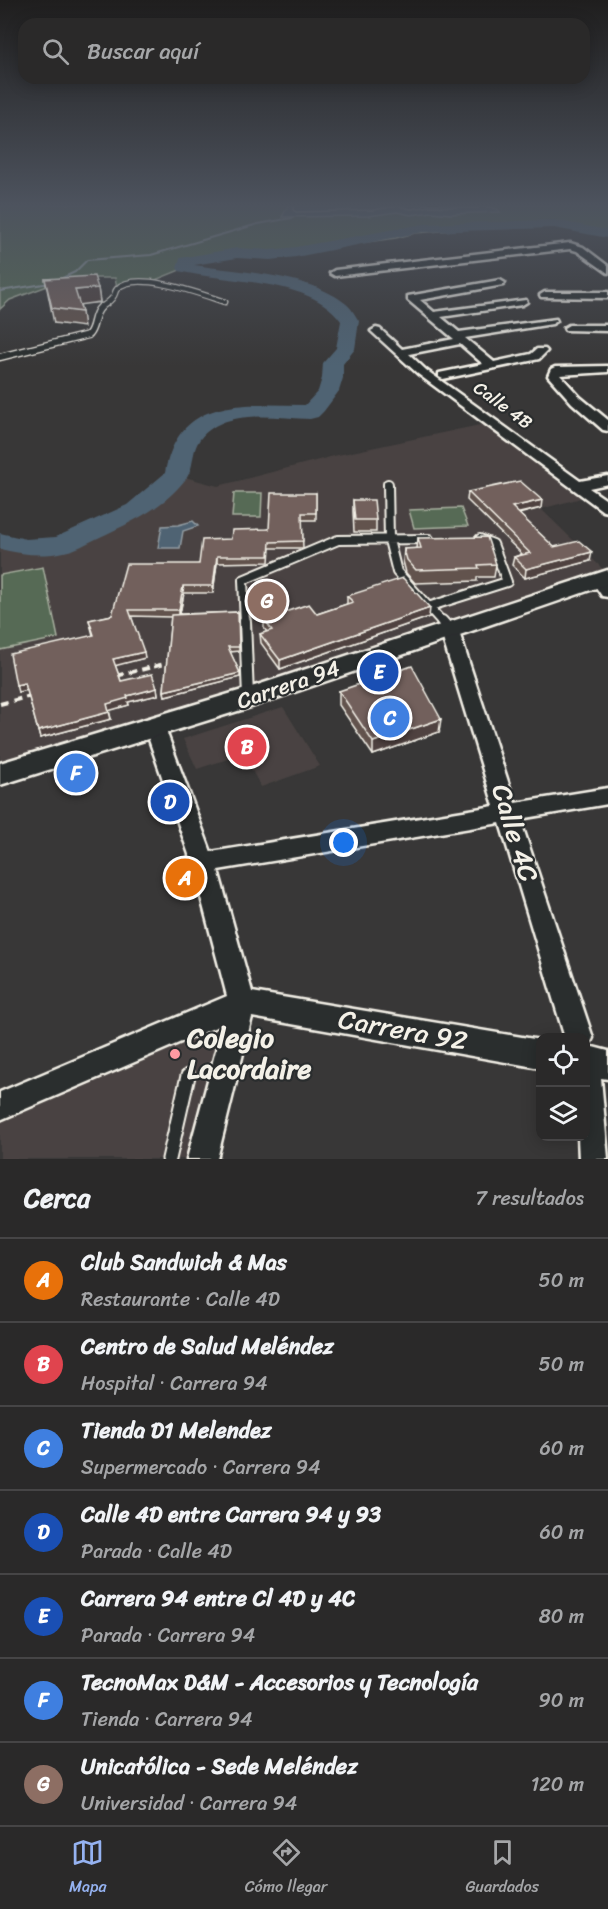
<!DOCTYPE html>
<html lang="es">
<head>
<meta charset="utf-8">
<style>
  :root { --surface:#2a2929; --page:#323131; --text:#f1f3f6; --muted:#a5a6a8; --line:#464546; --accent:#95b2f1 }
  body { margin:0; font-family:Sriracha,sans-serif; background:var(--page); color:var(--text) }
  .controls { position:absolute; right:18px; bottom:18px; display:grid; overflow:hidden; border-radius:12px; box-shadow:0 3px 15px #0003 }
  .controls button { width:54px; height:54px; display:grid; place-items:center; padding:0; border:0; border-bottom:2px solid var(--line); background:var(--surface); color:var(--text); font:30px sans-serif }
  .you { position:absolute; left:344px; top:843px; width:21px; height:21px; margin:-15px; border:4px solid #fff; border-radius:50%; background:#1a73e8; box-shadow:0 0 0 9px #1a73e833 }
  .badge { display:grid; place-items:center; width:39px; height:39px; border-radius:50%; background:var(--accent); color:#fff; font-size:20px; font-weight:700 }
  .pin { position:absolute; translate:-50% -50%; border:3px solid #fff; box-shadow:0 2px 6px #0006 }
  .list { margin:0; padding:0; list-style:none }
  h2 { display:flex; justify-content:space-between; align-items:center; height:78px; margin:0; padding:0 24px; font-size:26px }
  h2 small { font-size:20px; font-weight:400; color:var(--muted) }
  .list li { display:grid; grid-template-columns:39px 1fr auto; gap:18px; align-items:center; box-sizing:border-box; height:84px; padding:0 24px; border-top:2px solid var(--line) }
  .list b { display:block; font-size:22px; white-space:nowrap }
  .list p { margin:0; font-size:20px; white-space:nowrap; color:var(--muted) }
  .list em { font-size:20px; font-style:normal; color:var(--muted) }
  .icon { flex:none; width:33px; height:33px; fill:none; stroke:currentColor; stroke-width:2; stroke-linecap:round; stroke-linejoin:round }
  .map { position:relative; flex:none; width:608px; height:1159px; overflow:hidden }
  .search { position:absolute; background:var(--surface); box-shadow:0 3px 15px #0003; left:18px; right:18px; top:18px; height:66px; display:flex; align-items:center; gap:15px; box-sizing:border-box; padding:0 21px; border-radius:18px; color:var(--muted); font-size:22px }
  .sheet { height:666px; background:var(--surface) }
  nav { display:flex; justify-content:space-around; align-items:center; box-sizing:border-box; height:84px; border-top:2px solid var(--line); background:var(--surface); font-size:16px; color:var(--muted) }
  nav a { display:grid; justify-items:center; gap:3px }
  nav .on { color:var(--accent) }
  .map>svg:first-child { display:block }
  .built { fill:#494342 }
  .green { fill:#576b55; stroke:#a6ae9e; stroke-width:1.5 }
  .water { fill:#506373; stroke:#929ca2; stroke-width:1.5 }
  .lines { fill:none; stroke-linecap:round; stroke-linejoin:round }
  .shore { stroke:#b2b8b9; stroke-width:1.5 }
  .stream { stroke:#929ca2; stroke-width:2 }
  .river { fill:#506373; fill-rule:evenodd }
  .lane-far4-casing { stroke:#f4f1e8; stroke-width:7 }
  .lane-far3-casing { stroke:#f4f1e8; stroke-width:9 }
  .lane-far2-casing { stroke:#f4f1e8; stroke-width:12 }
  .lane-far1-casing { stroke:#f4f1e8; stroke-width:14 }
  .lane-casing { stroke:#f4f1e8; stroke-width:17 }
  .street-casing { stroke:#f4f1e8; stroke-width:5 }
  .secondary-casing { stroke:#f4f1e8; stroke-width:5 }
  .path { stroke:#f4f1e8; stroke-width:4; stroke-dasharray:8 5; stroke-linecap:butt }
  .lane-far4 { stroke:#2a2d2e; stroke-width:4.5 }
  .lane-far3 { stroke:#2a2d2e; stroke-width:6 }
  .lane-far2 { stroke:#2a2d2e; stroke-width:8 }
  .lane-far1 { stroke:#2a2d2e; stroke-width:10 }
  .lane { stroke:#2a2d2e; stroke-width:13 }
  .street { fill:#2a2d2e; fill-rule:evenodd }
  .secondary { fill:#2a2d2e; fill-rule:evenodd }
  .wall { fill:#62534e; stroke:#f4f1e8; stroke-width:1.5 }
  .shaded-wall { fill:#504340; stroke:#f4f1e8; stroke-width:1.5 }
  .building { fill:#72605b; stroke:#f4f1e8; stroke-width:1.5 }
  .poi-dot { fill:#ff9aa2; stroke:#2a2d2e; stroke-width:2 }
  .labels { text-anchor:middle; stroke-width:4.5; stroke-linejoin:round; paint-order:stroke }
  .far-street-label { font-size:18px; fill:#f4f1e8; stroke:#2a2d2e }
  .street-label { font-size:22px; fill:#f4f1e8; stroke:#2a2d2e }
  .near-street-label { font-size:27px; fill:#f4f1e8; stroke:#2a2d2e }
  .near-poi-label { font-size:27px; font-weight:bold; fill:#f4f1e8; stroke:#2a2d2e; text-anchor:start }
</style>
</head>
<body>
<div class="map">
<svg width="608" height="1159" viewBox="0 0 608 1159">
  <rect width="100%" height="100%" fill="#383737"/>
  <filter id="ink" filterUnits="userSpaceOnUse"><feTurbulence type="fractalNoise" baseFrequency=".0167" numOctaves="2"/><feDisplacementMap in="SourceGraphic" scale="12" xChannelSelector="R" yChannelSelector="G"/><feConvolveMatrix kernelMatrix="1 2 1 2 8 2 1 2 1" color-interpolation-filters="sRGB"/></filter>
  <g filter="url(#ink)">
    <path class="built" d="M494,422L592,495L541,509L608,574L0,774V541L26,547L61,545L136,510L159,493L177,475L218,486L338,455Z
      M283,707L320,766L261,787L243,754L197,769L183,739Z
      M242,1003L202,1159H0V1106Z"/>
    <path class="green" d="M0,204H608V234L554,224L520,223L506,226L415,233L396,238L270,255L237,253L187,261L185,268L153,281L137,282L117,288L115,278H85L58,282L10,300L0,309Z
      M234,493H262L261,517H232Z
      M461,508L468,526L414,528L409,510Z
      M43,567L58,638L0,650V575Z"/>
    <path class="water" d="M289,204H475L497,209L500,212L450,214L432,212L411,215L397,212L368,216L282,217Z
      M193,521L198,526L183,531L180,548H158L162,526L178,525Z"/>
    <g class="lines">
      <path class="shore" d="M293,204V210L296,212L373,210L397,206L411,209L431,206L478,208L481,204"/>
      <path class="stream" d="M58,280L75,272L87,260L151,255L258,224L292,218
        M0,291L50,283"/>
      <path class="river" d="M554,220L608,230V238L554,228L423,232L296,257L270,260L237,258L194,265C239,272 308,274 345,303C351,307 355,315 359,321L355,349L343,364V378L339,391L324,411L318,417L310,419C280,418 242,411 215,426C185,444 199,464 185,480C162,509 130,523 98,538C87,543 76,550 64,552C42,557 21,554 0,549V533L26,539L56,537L127,505L165,473C179,395 243,405 305,405L318,391L322,378L323,363L336,348L341,321C311,278 226,283 179,271L177,268L180,258L237,248L270,250L296,247L423,224Z"/>
      <g class="lane-far4-casing">
        <path id="lane-far4" d="M99,309C104,305 110,302 113,297C115,295 115,291 117,289C135,269 203,295 225,302"/>
      </g>
      <g class="lane-far3-casing">
        <path id="lane-far3" d="M0,357L88,335C96,327 92,315 101,307"/>
      </g>
      <g class="lane-far2-casing">
        <path id="lane-far2" d="M388,484L389,540L397,572L443,623
          M431,606L507,582L493,544L480,539
          M245,623L243,580L338,540L429,539"/>
      </g>
      <g class="lane-far1-casing">
        <path id="lane-far1" d="M245,621L248,697
          M442,621L449,629"/>
      </g>
      <g class="lane-casing">
        <path id="lane" d="M169,1159L188,1076"/>
      </g>
      <g class="street-casing">
        <path id="street" d="M570,243L583,247L608,266V273L577,251L570,249L335,276L330,273L335,270Z
          M500,280L505,283L503,285L420,300L434,312L526,300L527,302L522,305L441,317L459,332L556,319L557,321L552,324L465,338L494,362L531,354L537,349H545L547,351L539,359L443,379L439,377V373L483,364L460,344L409,354L426,370L580,481L608,476V484L589,488L608,501V512L603,511L418,374L371,331L376,328L380,329L402,349L454,339L408,300V296Z
          M545,292H608V298L541,297L540,295Z
          M569,325H608V331L565,330L564,328Z
          M608,366V372L560,375L580,397L608,420V431L603,430L572,403L548,376L551,369L555,367Z
          M599,575C608,578 608,587 608,597L602,596L591,580Z
          M449,623L455,625L458,629L515,803L608,788V804L520,819L593,1038L589,1046L608,1051V1079L601,1078L608,1159H579L578,1136H586V1038H565L500,823L218,870L252,992L540,1040V1068L252,1017L217,1159H187L223,1024L0,1120V1092L227,996L192,863L145,728L148,723L155,721L162,723L165,728L211,852L494,806L440,629L443,625Z"/>
      </g>
      <g class="secondary-casing">
        <path id="secondary" d="M608,570V584L257,705L0,785V763L239,691Z"/>
      </g>
      <path class="path" d="M116,676L168,663
        M0,704L31,696"/>
      <use href="#lane-far4" class="lane-far4"/>
      <use href="#lane-far3" class="lane-far3"/>
      <use href="#lane-far2" class="lane-far2"/>
      <use href="#lane-far1" class="lane-far1"/>
      <use href="#lane" class="lane"/>
      <use href="#street" class="street"/>
      <use href="#secondary" class="secondary"/>
    </g>
    <path class="wall" d="M45,279L98,288L100,302L80,304L82,312L84,327L54,323Z
      M468,492L541,508L519,514L554,547L590,561L525,578L512,565L514,557L522,554L467,500Z
      M316,493V520H302L303,548H270L269,562L217,563L213,593H184L180,614L238,612L239,651L230,652L240,673V677L165,696L164,691L171,617L131,616L145,658L115,665L121,681L157,688L158,695L128,702L129,705L109,710L111,719L40,738L27,690L18,692L93,635L89,620L112,615L199,564L231,539L269,529Z
      M353,500L376,520V532H354L353,512Z
      M418,538L496,564L494,577H477V581L415,583L406,573L403,561L404,549H417Z
      M347,596L429,617L280,669L261,643L260,634L267,632L264,628V619L317,614L347,604Z
      M339,691L439,732L373,755L339,705Z"/>
    <path class="shaded-wall" d="M98,288L100,302L78,305L75,290Z
      M542,500L541,508L511,515L512,507Z
      M592,552L590,561L525,578L526,569Z
      M217,556V563L213,593V586Z
      M183,586L184,593L179,617V610Z
      M430,608L429,617L280,669V660Z
      M144,652L145,658L114,666L113,659Z
      M240,673V677L165,696L164,691Z
      M25,683L27,690L18,692L16,685Z
      M157,688L158,695L128,702L129,705L108,711L107,704L127,696Z
      M109,712L111,719L40,738L38,731Z
      M441,719L439,732L373,755V742Z"/>
    <path class="building" d="M94,276L98,288L75,290L82,312L52,308L45,279Z
      M520,481L542,500L512,507L554,547L579,541L592,552L526,569L514,557L530,553L468,492Z
      M271,493H316V513H302L303,541L270,542L269,556H217L213,586H183L179,610H129L144,652L113,659L121,681L152,674L157,688L127,696L128,698L107,704L109,712L38,731L25,683L16,685L10,654L94,635L89,620L112,615L126,564H199L202,540L231,539L232,530L269,529Z
      M353,500H374L376,520H355Z
      M487,537L496,564L478,565L479,568L416,570L407,560L404,549L421,548L418,538Z
      M403,578L430,608L280,660L260,634L272,630L264,619L309,604L317,614L353,602L347,596Z
      M238,612L239,647H228L240,673L164,691L171,615Z
      M412,666L441,719L373,742L339,691Z"/>
  </g>
  <linearGradient id="sky" x2="0" y2="1"><stop stop-color="#1f1e1e"/><stop offset="0.56" stop-color="#4d535e"/><stop offset="1" stop-color="#4d535e" stop-opacity="0"/></linearGradient>
  <rect width="608" height="366" fill="url(#sky)"/>
  <circle class="poi-dot" cx="175" cy="1054" r="6"/>
  <g class="labels">
    <g class="far-street-label">
      <text transform="translate(503 405) rotate(36)" y="6">Calle 4B</text>
    </g>
    <g class="street-label">
      <text transform="translate(288 684) rotate(-19)" y="8">Carrera 94</text>
    </g>
    <g class="near-street-label">
      <text transform="translate(515 833) rotate(73)" y="9">Calle 4C</text>
      <text transform="translate(403 1030) rotate(10)" y="9">Carrera 92</text>
    </g>
    <g class="near-poi-label">
      <text x="187" y="1047">Colegio<tspan x="187" dy="31">Lacordaire</tspan></text>
    </g>
  </g>
</svg>
<div class="controls">
<button><svg class="icon" aria-label="locate" viewBox="0 0 24 24"><circle cx="12" cy="12" r="6"/><path d="M12 2v4M12 18v4M2 12h4M18 12h4"/></svg></button>
<button><svg class="icon" aria-label="layers" viewBox="0 0 24 24"><path d="M12 4l9 5-9 5-9-5zM3 14l9 5 9-5"/></svg></button>
</div>
<div class="you"></div>
<div class="pin badge" style="left:185px;top:878px;background:#e8710a">A</div>
<div class="pin badge" style="left:247px;top:747px;background:#e0444e">B</div>
<div class="pin badge" style="left:390px;top:718px;background:#3f7fe0">C</div>
<div class="pin badge" style="left:170px;top:802px;background:#1a4fb4">D</div>
<div class="pin badge" style="left:379px;top:672px;background:#1a4fb4">E</div>
<div class="pin badge" style="left:76px;top:773px;background:#3f7fe0">F</div>
<div class="pin badge" style="left:267px;top:601px;background:#8d6e63">G</div>
<div class="search"><svg class="icon" aria-label="search" viewBox="0 0 24 24"><circle cx="10" cy="10" r="6"/><path d="M15 15l6 6"/></svg>Buscar aquí</div>
</div>
<section class="sheet">
<h2>Cerca<small>7 resultados</small></h2>
<ul class="list">
<li><span class="badge" style="background:#e8710a">A</span><div><b>Club Sandwich &amp; Mas</b><p>Restaurante · Calle 4D</p></div><em>50 m</em></li>
<li><span class="badge" style="background:#e0444e">B</span><div><b>Centro de Salud Meléndez</b><p>Hospital · Carrera 94</p></div><em>50 m</em></li>
<li><span class="badge" style="background:#3f7fe0">C</span><div><b>Tienda D1 Melendez</b><p>Supermercado · Carrera 94</p></div><em>60 m</em></li>
<li><span class="badge" style="background:#1a4fb4">D</span><div><b>Calle 4D entre Carrera 94 y 93</b><p>Parada · Calle 4D</p></div><em>60 m</em></li>
<li><span class="badge" style="background:#1a4fb4">E</span><div><b>Carrera 94 entre Cl 4D y 4C</b><p>Parada · Carrera 94</p></div><em>80 m</em></li>
<li><span class="badge" style="background:#3f7fe0">F</span><div><b>TecnoMax D&amp;M - Accesorios y Tecnología</b><p>Tienda · Carrera 94</p></div><em>90 m</em></li>
<li><span class="badge" style="background:#8d6e63">G</span><div><b>Unicatólica - Sede Meléndez</b><p>Universidad · Carrera 94</p></div><em>120 m</em></li>
</ul>
</section>
<nav>
<a class="on"><svg class="icon" aria-label="map" viewBox="0 0 24 24"><path d="M3 6l6-2 6 2 6-2v14l-6 2-6-2-6 2zM9 4v14M15 6v14"/></svg>Mapa</a>
<a><svg class="icon" aria-label="directions" viewBox="0 0 24 24"><path d="M12 3l9 9-9 9-9-9zM9 14v-3h6M13 9l2 2-2 2"/></svg>Cómo llegar</a>
<a><svg class="icon" aria-label="saved" viewBox="0 0 24 24"><path d="M7 4h10v16l-5-4-5 4z"/></svg>Guardados</a>
</nav>
</body>
</html>
